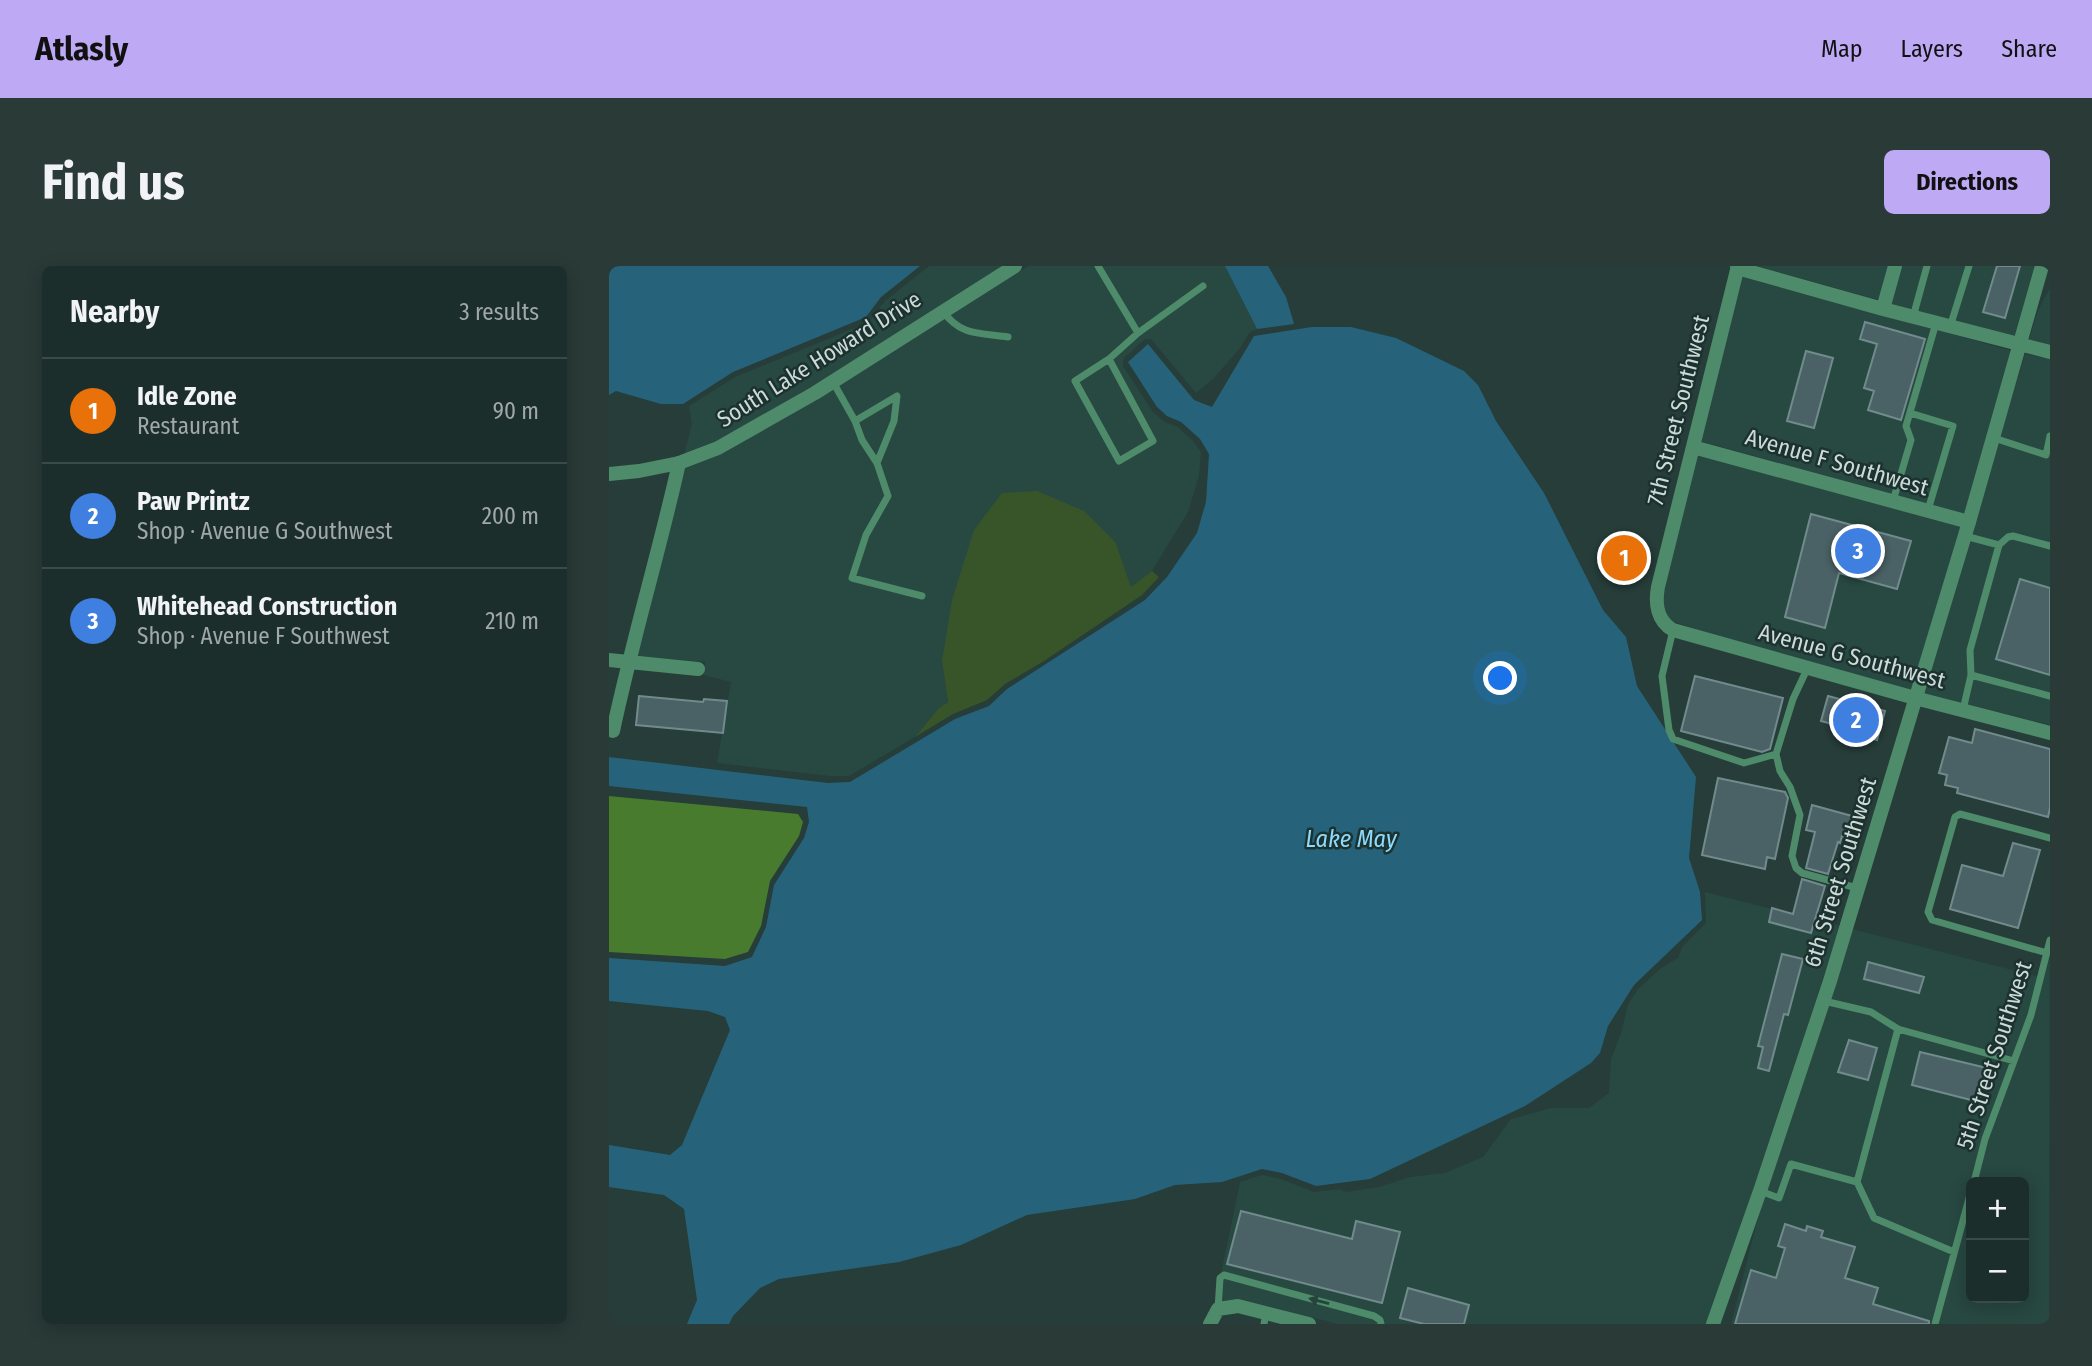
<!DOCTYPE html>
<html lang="en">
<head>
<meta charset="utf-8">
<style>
  :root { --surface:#1c2e2b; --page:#293a37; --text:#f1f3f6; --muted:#a0a8a9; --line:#3a4a47; --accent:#bea9f5 }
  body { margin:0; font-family:"Fira Sans Condensed",sans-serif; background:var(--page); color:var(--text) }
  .controls { position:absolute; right:21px; bottom:21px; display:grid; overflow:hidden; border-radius:10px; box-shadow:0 4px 18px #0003 }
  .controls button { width:63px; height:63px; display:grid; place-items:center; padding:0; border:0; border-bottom:2px solid var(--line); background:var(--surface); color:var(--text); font:35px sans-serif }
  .you { position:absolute; left:892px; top:413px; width:24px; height:24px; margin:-18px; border:5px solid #fff; border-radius:50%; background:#1a73e8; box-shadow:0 0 0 10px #1a73e833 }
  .badge { display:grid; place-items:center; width:46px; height:46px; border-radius:50%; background:var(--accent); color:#fff; font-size:23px; font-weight:700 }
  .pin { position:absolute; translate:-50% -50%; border:4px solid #fff; box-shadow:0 2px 7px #0006 }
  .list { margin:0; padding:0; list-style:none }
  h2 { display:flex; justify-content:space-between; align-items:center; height:91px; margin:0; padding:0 28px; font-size:30px }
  h2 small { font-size:23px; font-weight:400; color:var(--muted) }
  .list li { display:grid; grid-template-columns:46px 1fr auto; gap:21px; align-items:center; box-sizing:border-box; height:105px; padding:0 28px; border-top:2px solid var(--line) }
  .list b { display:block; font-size:26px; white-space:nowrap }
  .list p { margin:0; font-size:23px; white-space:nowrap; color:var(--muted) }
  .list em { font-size:23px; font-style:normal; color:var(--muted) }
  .map { position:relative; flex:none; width:1441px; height:1058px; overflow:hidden; border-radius:10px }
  header { display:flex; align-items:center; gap:42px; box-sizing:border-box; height:98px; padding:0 35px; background:var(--accent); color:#111 }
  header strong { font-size:33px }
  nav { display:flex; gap:38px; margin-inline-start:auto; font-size:24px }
  .intro { display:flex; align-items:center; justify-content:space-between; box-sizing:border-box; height:168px; padding:0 42px }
  h1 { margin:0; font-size:49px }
  .button { padding:18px 32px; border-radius:10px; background:var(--accent); color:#111; font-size:24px; font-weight:700 }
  main { display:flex; gap:42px; padding:0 42px }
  aside { flex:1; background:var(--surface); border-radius:10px; box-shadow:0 4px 18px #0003 }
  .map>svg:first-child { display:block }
  .built { fill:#284842; fill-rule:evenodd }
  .green { fill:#38552a }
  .forest { fill:#497b2e }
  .water { fill:#26637b }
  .building { fill:#4a6265; stroke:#718b8d; stroke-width:2 }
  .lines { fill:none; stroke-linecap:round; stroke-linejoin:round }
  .service { stroke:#4e8b6a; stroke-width:7 }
  .minor { stroke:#4e8b6a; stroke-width:14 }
  .tertiary { stroke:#4e8b6a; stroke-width:14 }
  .oneway { fill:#26443b }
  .labels { text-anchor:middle; stroke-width:5; stroke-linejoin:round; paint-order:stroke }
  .street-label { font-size:23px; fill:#cddad7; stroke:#1c322f }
  .water-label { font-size:24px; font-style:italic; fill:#8cdafd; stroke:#1c322f }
</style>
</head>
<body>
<header>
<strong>Atlasly</strong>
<nav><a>Map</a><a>Layers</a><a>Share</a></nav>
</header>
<div class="intro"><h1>Find us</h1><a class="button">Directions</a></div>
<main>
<aside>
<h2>Nearby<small>3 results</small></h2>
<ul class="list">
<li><span class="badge" style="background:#e8710a">1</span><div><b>Idle Zone</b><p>Restaurant</p></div><em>90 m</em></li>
<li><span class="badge" style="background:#3f7fe0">2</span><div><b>Paw Printz</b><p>Shop · Avenue G Southwest</p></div><em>200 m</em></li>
<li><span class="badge" style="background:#3f7fe0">3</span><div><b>Whitehead Construction</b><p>Shop · Avenue F Southwest</p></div><em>210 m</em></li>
</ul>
</aside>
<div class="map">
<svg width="1441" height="1058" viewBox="0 0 1441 1058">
  <rect width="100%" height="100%" fill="#263d39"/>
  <path class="built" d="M320,0H393L203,121L107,176L75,188L83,158L80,140L126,111L260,56L276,35Z
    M419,0H616L648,63L641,66L631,82L605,112L587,127L542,73H536L515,92L514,100L544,146L556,156L569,161L585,176L592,186L590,210L579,246L543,305L522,321L507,277L333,395L339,436L330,442L306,471L240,510H220L108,497L122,416L94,409L96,396L27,390L37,359L75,203L111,188L208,133L336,50Z
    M1148,0H1280L1270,34Z
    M1293,0H1427L1408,71L1282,38Z
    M1133,11L1404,85L1356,248L1091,175Z
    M1441,22V79L1420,74L1429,44Z
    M1416,88L1441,93V459L1314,427Z
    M1088,189L1352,261L1302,424L1110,371L1060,354L1054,338V330Z
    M1096,626L1231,660L1146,923L1097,1058H729L631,1033L611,1035L610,1033L606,1037L631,916L653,909L672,913L705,926L731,923L737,926L770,921L801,911L836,907L874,891L902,853L942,842H980L1000,827L1002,793L1013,764L1019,738L1029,723L1052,702L1069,692L1073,681L1097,657Z
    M1243,663L1435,712L1441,691L1440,1058H1122L1150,948ZM1362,916H1415V1032H1362Z"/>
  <path class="green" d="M428,225L475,245L507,277L522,321L543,305L550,311L533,329L435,395L396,418L378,434L344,448L306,471L330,442L339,436L333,395L343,334L365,264L393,227Z"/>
  <path class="forest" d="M0,530L189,548L194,556L190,570L161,615L152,660L139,686L116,693L0,686Z"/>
  <path class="water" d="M0,0H311L272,31L257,51L124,106L74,138H52L7,125L0,129Z
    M616,0H659L677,31L685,58L648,63Z
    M703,61H742L787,72L855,105L869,119L887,155L935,227L994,344L1017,371L1028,420L1087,511L1080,592L1091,626L1093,654L1025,719L999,760L991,787L982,797L916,840L761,913L707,920L673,907L653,903L613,916L566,919L526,933L418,949L352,979L290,996L170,1013L151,1022L124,1050L120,1058H78L88,1034L75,943L55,929L0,921V879L61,889L73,879L121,764L116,751L99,745L0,735V692L116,700L143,691L157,661L165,619L195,572L200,556L198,541L0,520V491L219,517L241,516L346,453L380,440L398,423L536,334L558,311L588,267L597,236L600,188L591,173L572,156L558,150L548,141L519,96L539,78L585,134L603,141L645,70Z"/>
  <path class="building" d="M1388,0H1411L1396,52L1374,46Z
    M1256,56L1316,73L1292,154L1259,144L1265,125L1255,122L1268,78L1251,73Z
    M1197,85L1224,92L1205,162L1178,155Z
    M1202,248L1302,275L1288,323L1230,307L1216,362L1176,351Z
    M1023,273L1033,290L1026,294L1030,307L1019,313L1015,305L1009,309L1000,293L1003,292L1000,286Z
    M1411,313L1441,322V409L1387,393Z
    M1086,410L1174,432L1161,483L1153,486L1072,465Z
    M30,430L94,436L95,433L118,435L114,467L27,459Z
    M1219,430L1276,445L1268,474L1250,469L1248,476L1239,473L1242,463L1212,455Z
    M1366,463L1441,483V542L1439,551L1348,527L1349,522L1336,519L1338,509L1330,507L1340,471L1363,477Z
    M1109,512L1176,526L1179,532L1166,593L1158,591L1156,603L1093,589Z
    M1203,539L1243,550L1237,571L1233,570L1231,577L1229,576L1219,608L1197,602L1206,566L1197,564Z
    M1404,577L1431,584L1409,662L1341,643L1353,599L1394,610Z
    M1193,613L1216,620L1202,667L1160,656L1163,642L1184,648Z
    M1173,688L1194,693L1179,749L1175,748L1160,805L1149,802L1154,781L1149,780Z
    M1259,696L1315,711L1310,727L1255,713Z
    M1240,774L1268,782L1259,814L1229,806Z
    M1311,786L1378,802L1370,836L1303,819Z
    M632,945L743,973L747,955L791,966L773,1037L618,998Z
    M1176,958L1197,965L1198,960L1214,965L1212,971L1246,981L1236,1012L1269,1022L1264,1038L1320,1055V1058H1126L1142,1004L1167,1012L1176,982L1169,980Z
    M799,1022L860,1039L855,1058H815L791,1052Z"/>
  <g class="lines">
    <path class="service" d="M489,0L529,67L594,20
      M334,45C351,70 371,67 399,71
      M1304,51L1318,0
      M1341,61L1360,0
      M500,93L466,115L510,195L544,175L500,93L529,67
      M224,116L246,155L253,174L268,197L279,230L257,269L243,312L313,330
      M1301,147L1344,160L1319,244
      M246,155L288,130L285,155L268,197
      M1385,172L1437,189L1441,170
      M1284,235L1302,174L1297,160L1327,57
      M1356,270L1390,279
      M1064,364L1053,410L1060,464L1064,473L1135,497L1167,488
      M1199,401L1184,433L1167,488L1171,505L1181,521L1191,549L1183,590L1187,602L1193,607L1248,622
      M1362,409L1441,430
      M1354,444L1362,409L1361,384L1390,279L1399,271L1404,270L1441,280
      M1438,687L1323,654L1319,646L1346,551L1351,548L1441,572
      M1215,735L1262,746L1289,763
      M1365,916L1376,873L1422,749L1441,674
      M1151,925L1170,932L1182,898L1248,916
      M1345,986L1265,952L1248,916L1289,763L1405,795
      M609,1043L611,1012L615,1009L765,1050L771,1054L772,1058
      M655,1058L657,1047
      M1326,1058L1362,925"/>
    <path class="minor" d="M1129,0L1049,321C1046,337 1048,355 1064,364L1306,432
      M1128,2L1274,43L1441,86
      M1274,43L1286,0
      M1084,181L1360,256
      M0,394L89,403
      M4,465C23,375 50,287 70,197
      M601,1058L609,1043L629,1040L700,1058"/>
    <path class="tertiary" d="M0,208L30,205L70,197L109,182L206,127L406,0
      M1306,432L1441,467
      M1104,1058L1151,925L1221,715L1360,256L1433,0"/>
  </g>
  <defs><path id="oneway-solid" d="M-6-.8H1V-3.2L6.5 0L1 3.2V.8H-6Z" transform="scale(1.75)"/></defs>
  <use class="oneway" href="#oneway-solid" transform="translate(710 1035) rotate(-165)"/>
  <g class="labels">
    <g class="street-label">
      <text transform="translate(210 93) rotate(-32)" y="8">South Lake Howard Drive</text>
      <text transform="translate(1069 144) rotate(-76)" y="8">7th Street Southwest</text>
      <text transform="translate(1228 196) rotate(16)" y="8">Avenue F Southwest</text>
      <text transform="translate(1243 390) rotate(15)" y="8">Avenue G Southwest</text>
      <text transform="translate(1231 606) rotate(-73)" y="8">6th Street Southwest</text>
      <text transform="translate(1385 789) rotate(-72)" y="8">5th Street Southwest</text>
    </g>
    <g class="water-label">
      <text x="742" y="581">Lake May</text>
    </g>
  </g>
</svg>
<div class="controls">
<button>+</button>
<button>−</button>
</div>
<div class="you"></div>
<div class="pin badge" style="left:1015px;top:292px;background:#e8710a">1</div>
<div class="pin badge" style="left:1247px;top:454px;background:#3f7fe0">2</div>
<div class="pin badge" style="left:1249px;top:285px;background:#3f7fe0">3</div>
</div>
</main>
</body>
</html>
